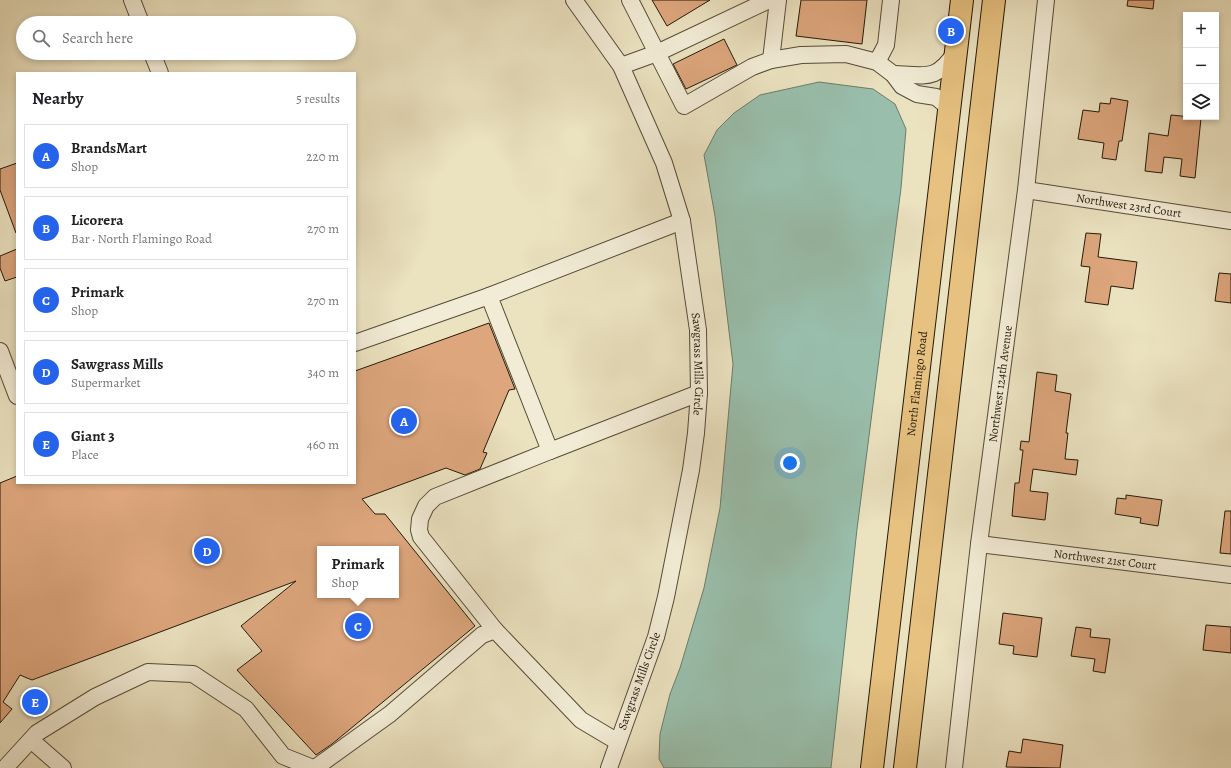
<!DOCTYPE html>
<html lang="en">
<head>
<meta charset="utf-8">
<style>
  :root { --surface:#fff; --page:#f2f2f2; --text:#202124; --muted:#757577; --line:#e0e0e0; --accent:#2563eb }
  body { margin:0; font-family:Alegreya,serif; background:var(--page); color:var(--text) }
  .controls { position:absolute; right:12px; top:12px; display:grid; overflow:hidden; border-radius:0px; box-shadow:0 2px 6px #0003 }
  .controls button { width:36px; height:36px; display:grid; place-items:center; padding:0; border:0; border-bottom:1px solid var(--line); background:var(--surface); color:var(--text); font:20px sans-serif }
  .you { position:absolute; left:790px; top:463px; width:14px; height:14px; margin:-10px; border:3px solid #fff; border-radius:50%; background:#1a73e8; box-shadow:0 0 0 6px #1a73e833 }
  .badge { display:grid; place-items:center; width:26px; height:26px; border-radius:50%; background:var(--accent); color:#fff; font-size:13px; font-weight:700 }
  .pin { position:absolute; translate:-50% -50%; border:2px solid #fff; box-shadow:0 1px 4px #0006 }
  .popup { position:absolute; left:317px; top:546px; width:82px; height:52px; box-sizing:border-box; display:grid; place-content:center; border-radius:0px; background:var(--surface); filter:drop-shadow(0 1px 3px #0005); font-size:13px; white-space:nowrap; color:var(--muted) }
  .popup b { font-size:15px; color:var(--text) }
  .popup::after { content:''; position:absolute; left:50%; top:100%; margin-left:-8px; border:8px solid transparent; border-top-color:var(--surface) }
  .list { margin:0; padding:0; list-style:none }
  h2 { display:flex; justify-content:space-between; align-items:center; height:52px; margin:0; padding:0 16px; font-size:17px }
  h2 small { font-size:13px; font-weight:400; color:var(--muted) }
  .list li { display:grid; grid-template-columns:26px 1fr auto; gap:12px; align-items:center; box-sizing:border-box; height:64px; margin:0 8px 8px; padding:0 8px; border:1px solid var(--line); border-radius:0px }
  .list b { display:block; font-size:15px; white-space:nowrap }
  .list p { margin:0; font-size:13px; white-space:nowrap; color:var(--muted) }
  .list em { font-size:13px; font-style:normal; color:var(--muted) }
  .icon { flex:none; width:22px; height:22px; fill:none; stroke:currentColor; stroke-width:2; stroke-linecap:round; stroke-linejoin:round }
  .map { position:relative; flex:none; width:1231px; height:768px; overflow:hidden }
  .search { position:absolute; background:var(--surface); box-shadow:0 2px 6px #0003; left:16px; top:16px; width:340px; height:44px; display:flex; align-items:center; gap:10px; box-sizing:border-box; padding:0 14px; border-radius:22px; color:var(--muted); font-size:15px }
  .panel { position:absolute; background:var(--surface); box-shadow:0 2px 6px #0003; left:16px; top:72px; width:340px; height:412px; border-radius:0px }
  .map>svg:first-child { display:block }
  .water { fill:#99bfac; stroke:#6a7d6b }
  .building { fill:#dda67d; stroke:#241909; fill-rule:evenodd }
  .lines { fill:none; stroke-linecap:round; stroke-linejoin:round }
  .minor-casing { stroke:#564b37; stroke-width:18 }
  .highway-casing { stroke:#241909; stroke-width:24 }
  .minor { stroke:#f2ecd6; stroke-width:16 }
  .highway { stroke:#e6c180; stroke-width:22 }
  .labels { text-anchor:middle; stroke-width:4; stroke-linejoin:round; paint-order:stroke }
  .street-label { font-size:12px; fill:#241909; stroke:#f2ecd6 }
</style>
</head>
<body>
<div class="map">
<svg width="1231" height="768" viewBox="0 0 1231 768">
  <rect width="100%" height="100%" fill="#ebe2c0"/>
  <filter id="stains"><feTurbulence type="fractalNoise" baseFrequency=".005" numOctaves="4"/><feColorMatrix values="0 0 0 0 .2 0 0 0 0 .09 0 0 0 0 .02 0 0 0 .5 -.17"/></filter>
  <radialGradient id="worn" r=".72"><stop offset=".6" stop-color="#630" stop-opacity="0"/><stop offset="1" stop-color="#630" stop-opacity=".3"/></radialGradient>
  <path class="water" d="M819,82L873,89L895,104L906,129L901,188L857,529L831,768H664L659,759L660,734L670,694L680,668L704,588L720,508L733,364L715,216L704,155L717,130L734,113L760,95Z"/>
  <path class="building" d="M652,0H710L667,26Z
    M801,0H867L862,44L796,36Z
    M1128,0H1154L1153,9L1127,6Z
    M724,39L737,65L686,89L673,64Z
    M1111,98L1128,101L1122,141H1119L1116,160L1102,158L1104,143L1078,139L1083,110L1099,112L1100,103L1110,104Z
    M1171,115L1201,118L1195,178L1180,176L1182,159L1164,157L1162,173L1145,171L1149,133L1168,136Z
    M17,163V233H16L0,190V169Z
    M1086,233L1101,234L1098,257L1137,262L1133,289L1111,286L1108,305L1085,302L1090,267L1081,266Z
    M17,249V277L5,281L0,268V256Z
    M1219,273L1231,274V303L1215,301Z
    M489,323L515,389L509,390L483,452L487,453L480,469L465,475L446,468L362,499L375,514H385L475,626L332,744L316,755L237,670L262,651L241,626L296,581L32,680L20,675L3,702L12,709L0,723V483L17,476V483H355V371ZM320,549H396V595H320Z
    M1037,372L1057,375L1055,391L1071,394L1066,433H1068L1065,459L1078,460L1076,475L1033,469L1030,491L1048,493L1045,520L1012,516L1015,483H1019L1023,450H1020L1021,441L1029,442Z
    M1126,495L1162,500L1158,526L1140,523L1141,518L1115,514L1117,498L1126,499Z
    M1225,511H1231V554L1220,553Z
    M1003,613L1042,618L1037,657L1013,654L1014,646L999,644Z
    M1206,625L1231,627V653L1203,650Z
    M1076,627L1091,629L1090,637L1110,639L1105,673L1093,671L1095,659L1071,656Z
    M1023,739L1063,745L1060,768L1006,767L1009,751L1021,753Z"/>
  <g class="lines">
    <g class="minor-casing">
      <g id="minor">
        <path d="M132,0L141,23"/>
        <path id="s1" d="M574,0L621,66L664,163L682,221L698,330L699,393L696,433L691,470L666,597L656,637L609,768"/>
        <path d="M630,0L684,106L752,67L771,60L801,55L846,54L877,62L893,74L902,86L917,94L936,97L949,108"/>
        <path d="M152,53L160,73"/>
        <path d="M771,60L778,0"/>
        <path d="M877,62L886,45L891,0"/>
        <path d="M621,66L657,53L769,0"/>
        <path d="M893,74C927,75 935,82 956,52"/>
        <path id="s2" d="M1026,190L1231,221"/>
        <path d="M355,343L489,296"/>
        <path d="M0,351L17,396"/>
        <path d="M550,451L699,393"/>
        <path id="s3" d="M979,544L1231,575"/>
        <path d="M495,630L421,537L419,530L420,519L426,506L435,497L550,451L489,296L682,221"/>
        <path d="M31,740L63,768"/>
        <path d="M5,768L37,733L95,697L148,672L193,674L246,709L283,756L313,768"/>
        <path d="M315,768L390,714L482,635L495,630L581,720L618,742"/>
        <path id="s4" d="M954,768L979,544L1026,190L1046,0"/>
      </g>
    </g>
    <g class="highway-casing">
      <g id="highway">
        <path id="s5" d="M872,768L962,0"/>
        <path d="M905,768L994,0"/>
      </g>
    </g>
    <use href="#minor" class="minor"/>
    <use href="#highway" class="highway"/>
  </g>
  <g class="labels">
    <g class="street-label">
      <text dy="4" stroke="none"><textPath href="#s2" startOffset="104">Northwest 23rd Court</textPath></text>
      <text dy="4" stroke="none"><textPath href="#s1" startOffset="392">Sawgrass Mills Circle</textPath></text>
      <text dy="4" stroke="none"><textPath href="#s5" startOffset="387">North Flamingo Road</textPath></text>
      <text dy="4" stroke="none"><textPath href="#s4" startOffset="387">Northwest 124th Avenue</textPath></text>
      <text dy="4" stroke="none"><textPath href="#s3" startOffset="127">Northwest 21st Court</textPath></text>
      <text transform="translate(639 681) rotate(-70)" y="4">Sawgrass Mills Circle</text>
    </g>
  </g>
  <rect width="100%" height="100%" filter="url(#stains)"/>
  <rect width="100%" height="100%" fill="url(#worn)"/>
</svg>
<div class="controls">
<button>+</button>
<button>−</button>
<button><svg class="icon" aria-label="layers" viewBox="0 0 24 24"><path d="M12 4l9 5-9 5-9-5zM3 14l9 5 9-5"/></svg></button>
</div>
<div class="you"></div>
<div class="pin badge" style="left:404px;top:421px">A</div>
<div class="pin badge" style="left:951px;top:31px">B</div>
<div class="pin badge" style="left:358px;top:626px">C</div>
<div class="popup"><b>Primark</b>Shop</div>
<div class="pin badge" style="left:207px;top:551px">D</div>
<div class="pin badge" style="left:35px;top:702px">E</div>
<div class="search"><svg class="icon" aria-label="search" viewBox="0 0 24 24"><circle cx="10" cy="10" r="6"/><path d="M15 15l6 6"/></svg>Search here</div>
<section class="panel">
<h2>Nearby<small>5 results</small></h2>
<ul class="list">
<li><span class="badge">A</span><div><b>BrandsMart</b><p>Shop</p></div><em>220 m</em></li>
<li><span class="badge">B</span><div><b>Licorera</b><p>Bar · North Flamingo Road</p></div><em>270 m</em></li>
<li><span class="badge">C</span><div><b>Primark</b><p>Shop</p></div><em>270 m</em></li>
<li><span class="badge">D</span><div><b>Sawgrass Mills</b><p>Supermarket</p></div><em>340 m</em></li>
<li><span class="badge">E</span><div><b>Giant 3</b><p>Place</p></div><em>460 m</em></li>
</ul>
</section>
</div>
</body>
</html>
